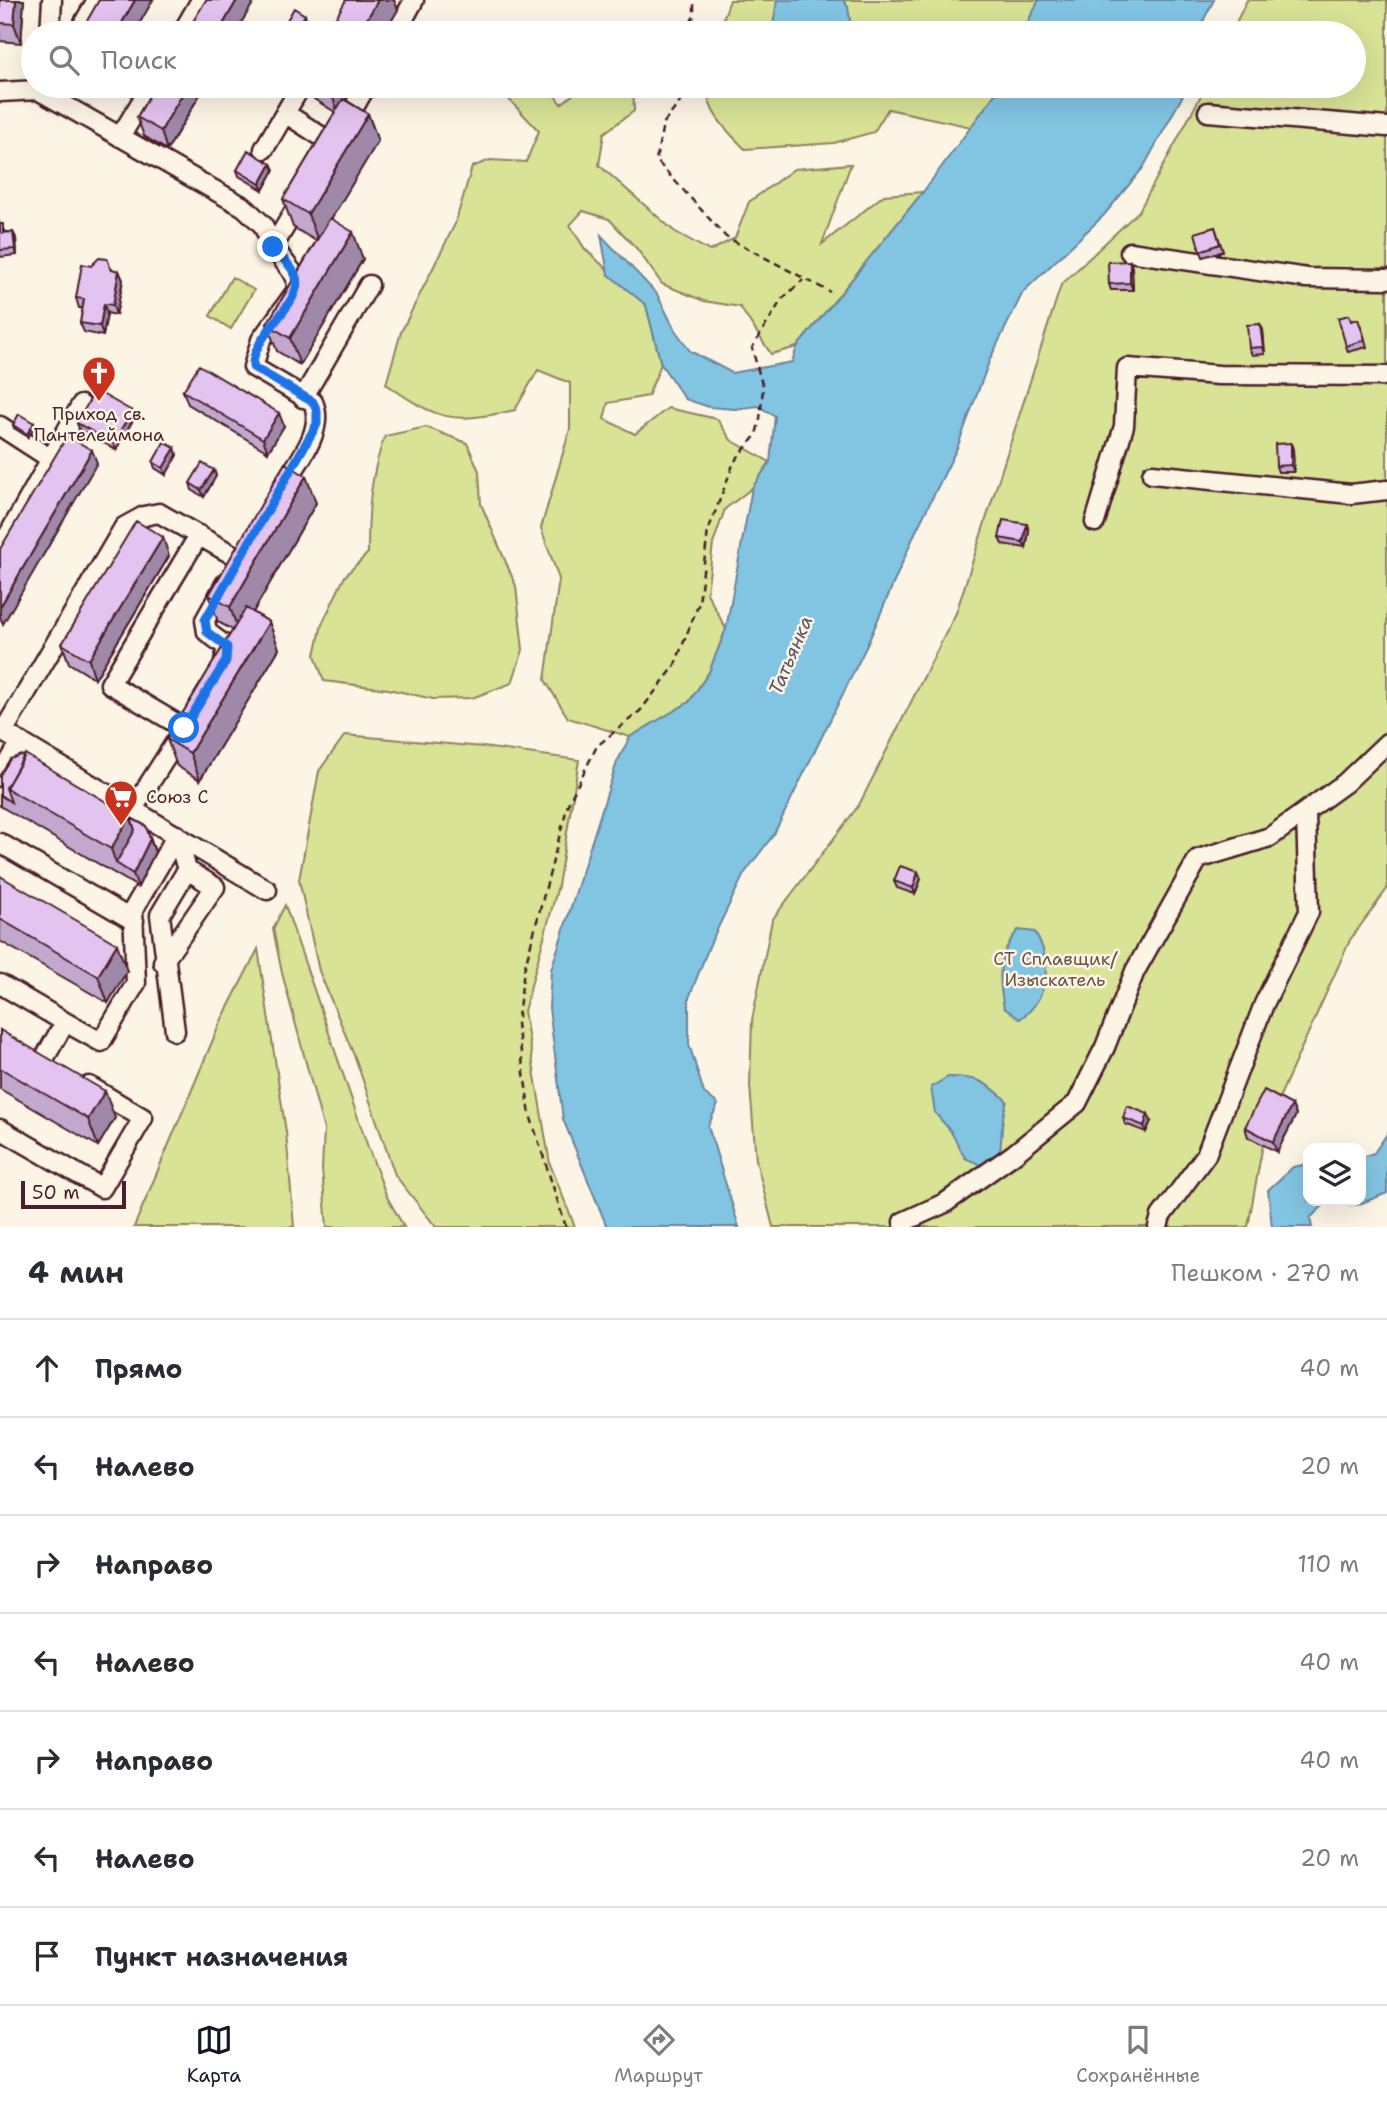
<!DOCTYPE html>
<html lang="ru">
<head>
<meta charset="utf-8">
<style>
  :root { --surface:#fff; --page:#f2f2f3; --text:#2b2b33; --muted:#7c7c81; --line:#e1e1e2; --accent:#111827 }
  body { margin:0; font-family:"Shantell Sans",sans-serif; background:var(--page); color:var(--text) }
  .controls { position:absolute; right:21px; bottom:21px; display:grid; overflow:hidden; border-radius:14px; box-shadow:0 7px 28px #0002 }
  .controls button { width:63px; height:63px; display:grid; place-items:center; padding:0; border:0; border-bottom:2px solid var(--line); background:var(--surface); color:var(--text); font:35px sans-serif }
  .scale { position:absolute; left:21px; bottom:18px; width:105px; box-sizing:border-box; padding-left:7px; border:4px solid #4a1f2b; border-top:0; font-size:19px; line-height:24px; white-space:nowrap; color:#4a1f2b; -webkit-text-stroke:5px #fcf5e5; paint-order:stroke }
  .stop { position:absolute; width:21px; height:21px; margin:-16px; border:5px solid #1a73e8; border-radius:50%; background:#fff }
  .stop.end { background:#1a73e8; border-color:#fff; box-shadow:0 2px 7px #0008 }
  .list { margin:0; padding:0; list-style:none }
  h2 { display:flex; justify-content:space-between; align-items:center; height:91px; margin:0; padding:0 28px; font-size:30px }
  h2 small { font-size:23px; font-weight:400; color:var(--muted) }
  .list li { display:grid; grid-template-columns:46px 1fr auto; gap:21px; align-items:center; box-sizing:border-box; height:98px; padding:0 28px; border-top:2px solid var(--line) }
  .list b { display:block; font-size:26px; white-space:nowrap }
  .list em { font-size:23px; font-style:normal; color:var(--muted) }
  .icon { flex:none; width:38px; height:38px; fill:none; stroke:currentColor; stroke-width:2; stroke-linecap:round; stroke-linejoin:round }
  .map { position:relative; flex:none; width:1387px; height:1227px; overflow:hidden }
  .search { position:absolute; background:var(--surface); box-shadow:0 7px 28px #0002; left:21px; right:21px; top:21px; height:77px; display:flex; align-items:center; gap:18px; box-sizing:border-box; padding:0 24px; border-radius:38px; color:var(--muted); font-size:26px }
  .sheet { height:777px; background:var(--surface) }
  nav { display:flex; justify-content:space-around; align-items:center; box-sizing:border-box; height:98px; border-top:2px solid var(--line); background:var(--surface); font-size:19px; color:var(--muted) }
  nav a { display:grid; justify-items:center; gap:4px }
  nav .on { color:var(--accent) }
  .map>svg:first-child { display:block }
  .green { fill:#d8e396; stroke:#918160; stroke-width:2 }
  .water { fill:#82c5e3; stroke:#6c8399; stroke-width:2 }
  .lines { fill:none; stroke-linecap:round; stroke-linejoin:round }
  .minor-casing { stroke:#4a1f2b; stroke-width:23 }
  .path { stroke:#4a1f2b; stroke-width:2.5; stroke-dasharray:7 5; stroke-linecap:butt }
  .minor { stroke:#fcf5e5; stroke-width:18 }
  .wall { fill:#c3a8ce; stroke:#4a1f2b; stroke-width:2 }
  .shaded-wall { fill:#9f88a8; stroke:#4a1f2b; stroke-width:2 }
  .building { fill:#e3c3f0; stroke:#4a1f2b; stroke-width:2 }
  .route { stroke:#1a73e8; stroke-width:9 }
  .labels { text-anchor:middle; stroke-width:5; stroke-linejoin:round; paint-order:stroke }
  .poi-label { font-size:18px; fill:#4a1f2b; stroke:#fcf5e5 }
  .park-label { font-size:18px; fill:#6e5046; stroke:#fcf5e5 }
  .water-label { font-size:19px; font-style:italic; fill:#5b5162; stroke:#fcf5e5 }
</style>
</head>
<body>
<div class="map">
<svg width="1387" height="1227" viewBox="0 0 1387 1227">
  <rect width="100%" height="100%" fill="#fcf5e5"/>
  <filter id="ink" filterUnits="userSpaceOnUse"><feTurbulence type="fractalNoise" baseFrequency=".0143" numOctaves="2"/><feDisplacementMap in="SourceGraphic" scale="14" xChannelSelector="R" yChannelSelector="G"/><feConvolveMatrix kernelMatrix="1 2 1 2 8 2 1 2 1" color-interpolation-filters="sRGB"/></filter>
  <g filter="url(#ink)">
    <path class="green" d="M730,0H1039L1022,33H718Z
      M1247,0H1387V889L1350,940L1266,1127L1248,1227H773L756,1160L750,1086L752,1020L772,920L859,805L956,613L1061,285L1139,211L1206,86H1354V33H1231Z
      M499,86H548L561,104L584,86H633L634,111L604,133L599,165L674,231L710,251L735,238L749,202L794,169L851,164L822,244L884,195L923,192L797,347L771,354L740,307L704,301L662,284L637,249L609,219L583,211L570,225L585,249L646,305L661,364L648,396L608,403L604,419L635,434L668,408L717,419L731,440L770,462L752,488L725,509L713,544L707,593L726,629L709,672L689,702L630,737L568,718L545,680L559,579L541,528L570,429V383L538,370L515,410C452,424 439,421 386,384L401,332L455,224L472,167L490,160L526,162L539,131L500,90Z
      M708,86H1001L971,127L888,109L874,132L834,143L745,149C730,134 704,110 708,86Z
      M232,277L254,290L231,329L210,316Z
      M426,427L467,443L479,471L481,504L516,586L523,650L512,683L472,698L433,699L388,689L324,681L315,655L322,624L345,576L368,553C368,512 370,475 385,436Z
      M345,735L483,747L579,760L558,886L524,1011L550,1164L575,1227H436L395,1175L356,1060L319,971L299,880L319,771Z
      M285,905L368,1147L387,1197L404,1227H327L322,1169L324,1130L282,973L273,929Z
      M258,949L286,1132L294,1227H134L220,1023Z"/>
    <path class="water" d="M777,0H843L848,7L852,33H772Z
      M1039,0H1214L1204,19L1203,33H1022Z
      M1001,86H1188L1143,168L1104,215L1023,292L990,359L957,448L915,533L867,645L774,834L744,874L710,944L689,998V1044L704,1093L718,1104L708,1126L739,1227H607L563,1119L549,1008L551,970L617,762L630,737L689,702L709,672L726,629L752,488L770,462L775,416L758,406L735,409L709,407L685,399L661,364L646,305L608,274L601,235L657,294L675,330L690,351L732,373L792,362L797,347L923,192Z
      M1018,930L1035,932C1053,961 1049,999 1020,1019L1004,1008C998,977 997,955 1018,930Z
      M948,1077C977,1077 986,1081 1007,1101C1000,1120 1003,1137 999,1157L983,1166L965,1158L950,1130L935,1113L931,1087Z
      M1387,1134V1193L1357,1205H1324L1310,1218L1312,1227H1272L1268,1190L1293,1167L1308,1164V1201H1361V1157L1374,1153Z"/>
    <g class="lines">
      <g class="minor-casing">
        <path id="minor" d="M50,33L52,0
          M78,33L97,0
          M182,33L201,0
          M396,33L414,0
          M0,92L38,90L244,207L263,225L271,244L296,277L297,290L261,340L253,367L313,402C326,431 296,464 282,488
          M1208,112L1387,127
          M285,113L333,144
          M344,125L366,86
          M120,137L151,86
          M264,149L301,86
          M273,247L302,198
          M1130,252L1307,278L1387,279
          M303,398L369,285
          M0,426L51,459
          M1152,474L1351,494L1387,490
          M1095,522L1124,426L1127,368L1219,375L1387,376
          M0,550L81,405
          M223,666L227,647L207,632L205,620L225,584
          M184,728L110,684L199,535
          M0,730L267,890
          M3,732L124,527L144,516L159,513L240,559
          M0,777L21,742
          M133,809L184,729
          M0,843L134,921
          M163,962L215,887L187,870
          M0,984L65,1022L44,1059
          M65,1022L101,1042L136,983L133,910L177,835
          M175,1031L160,915L187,870L177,835
          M0,1129L102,1188L143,1118L89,1086
          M903,1222L945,1203L1014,1154L1077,1103L1105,1047L1135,971L1198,859L1270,837L1345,783L1387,743
          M1158,1227L1161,1216L1206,1155L1264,1004L1309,912L1306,814"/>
      </g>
      <path class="path" d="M685,33L694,16V0
        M679,86L680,102L663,124L656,160L726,237L830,292
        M566,1227L530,1115L517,1024L524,970L568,804L597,746L640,711L674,667L699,603L708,531L734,462L756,435L760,419L763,388L752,348L782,299L803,280"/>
      <use href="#minor" class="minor"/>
    </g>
    <path class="wall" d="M0,0H24L21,43L0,41Z
      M78,86H103L97,97Z
      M155,86H205L167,150L144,136L137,117Z
      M309,86H354L346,100L368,114L378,141L331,218L363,259L300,365L277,351L267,324L316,241L293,227L283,199L335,112L314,99Z
      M271,164L274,170L263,190L239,176L237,170Z
      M0,224L5,232H13L16,238L17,255L0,257Z
      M1215,227L1223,251L1203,257L1195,233Z
      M1130,261L1132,268L1133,290H1111L1109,284Z
      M111,269L119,271L123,280L116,315L107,313L103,336L84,332L80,323L83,308H79L76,298Z
      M1351,321L1361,325L1367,347L1348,352L1346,346Z
      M1260,324L1263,330L1265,354L1252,355L1249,348Z
      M183,391L284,426L268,452L188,404Z
      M132,411L134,418L116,450L79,429L77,423Z
      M13,425L35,427L28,437L14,428Z
      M1291,443L1293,450L1294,472H1278L1276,466Z
      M175,448L177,455L166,475L155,468L153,462Z
      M214,470L216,476L204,497L192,490L190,483Z
      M316,503L253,612L269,622L279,649L200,780L177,766L167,739L233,630L218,622L209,595Z
      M1029,531L1026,548L1002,544L999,538Z
      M169,556L95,679L69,663L62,644Z
      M0,775L130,816L131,818L146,826L155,852L138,887L0,806Z
      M918,872L921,879L915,894L897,888L894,881Z
      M0,876L127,971L108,1003L0,941Z
      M0,1030L115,1118L98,1146L0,1089Z
      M1292,1105L1296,1115L1277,1152L1248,1137L1245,1127Z
      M1123,1118L1151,1121L1146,1132L1125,1124Z"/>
    <path class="shaded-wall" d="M16,0H24L21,43L14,24Z
      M135,0H153L134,33H116Z
      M237,0H255L235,33H218Z
      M378,0H394L398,10L384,33H359Z
      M305,15L307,22L301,33H294Z
      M93,86H103L97,97Z
      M187,86H205L167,150L161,131Z
      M329,86H354L338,113Z
      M368,114L378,141L318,241L308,214Z
      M271,164L274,170L263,190L260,184Z
      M13,232L16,238L17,255L15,249Z
      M353,232L363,259L300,365L290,338Z
      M1130,261L1132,268L1133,290L1130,283Z
      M119,271L123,280L116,315L113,305Z
      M104,304L107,313L103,336L100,326Z
      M1260,324L1263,330L1265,354L1263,347Z
      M132,411L134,418L116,450L113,443Z
      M279,413L284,426L268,452L263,439Z
      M34,423L35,427L28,437L27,434Z
      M1291,443L1293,450L1294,472L1291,465Z
      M175,448L177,455L166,475L163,468Z
      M92,450L97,463L3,624L0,617V607Z
      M214,470L216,476L204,497L201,490Z
      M306,476L316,503L240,635L230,607Z
      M1027,524L1029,531L1026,548L1023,542Z
      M163,537L169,556L95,679L89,660Z
      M269,622L279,649L200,780L190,753Z
      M130,816L140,843L116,863L111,849Z
      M150,839L155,852L138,887L133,874Z
      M918,872L921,879L915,894L913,888Z
      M117,944L127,971L108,1003L98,976Z
      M105,1091L115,1118L98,1146L88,1119Z
      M1292,1105L1296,1115L1277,1152L1273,1142Z
      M1148,1114L1151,1121L1146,1132L1144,1126Z"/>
    <path class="building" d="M0,0H16L14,24L0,23Z
      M99,0H135L116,33H80Z
      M206,0H237L218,33H186Z
      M346,0H378L359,33H327Z
      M294,8L305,15L294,33H289L282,29Z
      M155,86H187L161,131L137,117Z
      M343,99L368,114L308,214L283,199Z
      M248,150L271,164L260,184L237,170Z
      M330,218L353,232L290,338L267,324Z
      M0,224H3V233L13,232L15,249L0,250Z
      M1215,227L1220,244L1200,251L1195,233Z
      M99,258L107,259L111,269L119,271L113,305L104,304L100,326L80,323L84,299L76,298L82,264L91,266Z
      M1130,261V283L1109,284L1108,262Z
      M1349,315L1351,321L1358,319L1365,340L1346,346L1338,318Z
      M1260,324L1263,347L1249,348L1247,325Z
      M199,365L279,413L263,439L183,391Z
      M95,390L132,411L113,443L77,423Z
      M19,414L34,423L27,434L13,425Z
      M67,436L92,450L0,607V549Z
      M164,442L175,448L163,468L153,462Z
      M1291,443V465L1276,466L1275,444Z
      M202,463L214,470L201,490L190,483Z
      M285,463L306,476L230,607L209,595Z
      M1003,520L1027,524L1023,542L999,538Z
      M136,521L163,537L89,660L62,644Z
      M246,608L269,622L190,753L167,739Z
      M25,754L130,816L111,849L6,788Z
      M21,755L24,757L6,788L11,802L0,795V775L10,759Z
      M131,818L146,826L150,839L133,874L116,863L135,830Z
      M900,866L918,872L913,888L894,881Z
      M0,876L117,944L98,976L0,919Z
      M0,1030L105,1091L88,1119L0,1068Z
      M1264,1090L1292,1105L1273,1142L1245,1127Z
      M1127,1106L1148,1114L1144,1126L1123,1118Z"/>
  </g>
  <g class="lines" filter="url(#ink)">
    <path class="route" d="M184,728L226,661L227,647L207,632L205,620L317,424V411L313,402L253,367C251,335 304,303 296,277C293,266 279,256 273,247"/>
  </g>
  <defs>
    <g id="church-pin" transform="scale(1.75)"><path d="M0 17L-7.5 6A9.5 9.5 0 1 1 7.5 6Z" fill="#c8321e" stroke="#fcf5e5"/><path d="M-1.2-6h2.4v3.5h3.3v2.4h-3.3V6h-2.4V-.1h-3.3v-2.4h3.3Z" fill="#fff"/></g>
    <g id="supermarket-pin" transform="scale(1.75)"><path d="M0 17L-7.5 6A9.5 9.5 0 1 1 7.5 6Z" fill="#c8321e" stroke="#fcf5e5"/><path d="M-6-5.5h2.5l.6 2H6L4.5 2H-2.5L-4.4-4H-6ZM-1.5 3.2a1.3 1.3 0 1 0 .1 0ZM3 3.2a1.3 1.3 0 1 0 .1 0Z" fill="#fff"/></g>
  </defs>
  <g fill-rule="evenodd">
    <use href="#church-pin" x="99" y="373"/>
    <use href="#supermarket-pin" x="121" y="797"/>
  </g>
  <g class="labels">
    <g class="poi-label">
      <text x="99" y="420">Приход св.<tspan x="99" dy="21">Пантелеймона</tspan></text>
      <text x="146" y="803" text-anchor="start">Союз С</text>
    </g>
    <g class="park-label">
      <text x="1055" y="965">СТ Сплавщик/<tspan x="1055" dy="21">Изыскатель</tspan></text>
    </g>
    <g class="water-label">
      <text transform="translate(790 655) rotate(-67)" y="7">Татьянка</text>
    </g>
  </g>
</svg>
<div class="controls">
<button><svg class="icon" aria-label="layers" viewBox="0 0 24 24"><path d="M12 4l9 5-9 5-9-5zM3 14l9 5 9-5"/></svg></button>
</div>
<div class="scale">50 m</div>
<div class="stop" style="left:184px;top:728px"></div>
<div class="stop end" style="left:273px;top:247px"></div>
<div class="search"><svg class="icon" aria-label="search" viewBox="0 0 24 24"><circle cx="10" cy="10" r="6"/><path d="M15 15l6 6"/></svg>Поиск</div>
</div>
<section class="sheet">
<h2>4 мин<small>Пешком · 270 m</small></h2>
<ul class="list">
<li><svg class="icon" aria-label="ahead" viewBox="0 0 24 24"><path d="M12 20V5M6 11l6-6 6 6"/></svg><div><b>Прямо</b></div><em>40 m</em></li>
<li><svg class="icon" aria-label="left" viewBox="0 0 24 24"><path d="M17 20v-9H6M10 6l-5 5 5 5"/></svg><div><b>Налево</b></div><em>20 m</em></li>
<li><svg class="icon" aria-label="right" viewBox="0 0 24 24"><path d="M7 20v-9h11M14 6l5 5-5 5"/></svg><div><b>Направо</b></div><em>110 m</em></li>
<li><svg class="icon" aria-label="left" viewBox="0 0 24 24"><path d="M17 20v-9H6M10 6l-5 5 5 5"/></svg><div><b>Налево</b></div><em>40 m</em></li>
<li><svg class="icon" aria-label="right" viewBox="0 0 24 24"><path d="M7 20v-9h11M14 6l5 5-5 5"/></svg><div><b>Направо</b></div><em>40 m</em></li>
<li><svg class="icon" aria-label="left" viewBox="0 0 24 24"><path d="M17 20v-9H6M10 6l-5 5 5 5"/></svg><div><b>Налево</b></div><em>20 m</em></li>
<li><svg class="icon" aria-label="arrive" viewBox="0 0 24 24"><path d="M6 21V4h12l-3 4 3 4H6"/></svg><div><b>Пункт назначения</b></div></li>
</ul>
</section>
<nav>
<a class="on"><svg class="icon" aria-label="map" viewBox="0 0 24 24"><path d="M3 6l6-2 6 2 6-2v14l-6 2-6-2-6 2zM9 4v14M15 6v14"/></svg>Карта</a>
<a><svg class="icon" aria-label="directions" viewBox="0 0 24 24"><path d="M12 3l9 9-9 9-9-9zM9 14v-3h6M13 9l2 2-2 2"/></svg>Маршрут</a>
<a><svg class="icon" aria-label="saved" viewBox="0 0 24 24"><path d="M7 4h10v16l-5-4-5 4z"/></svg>Сохранённые</a>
</nav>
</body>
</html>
